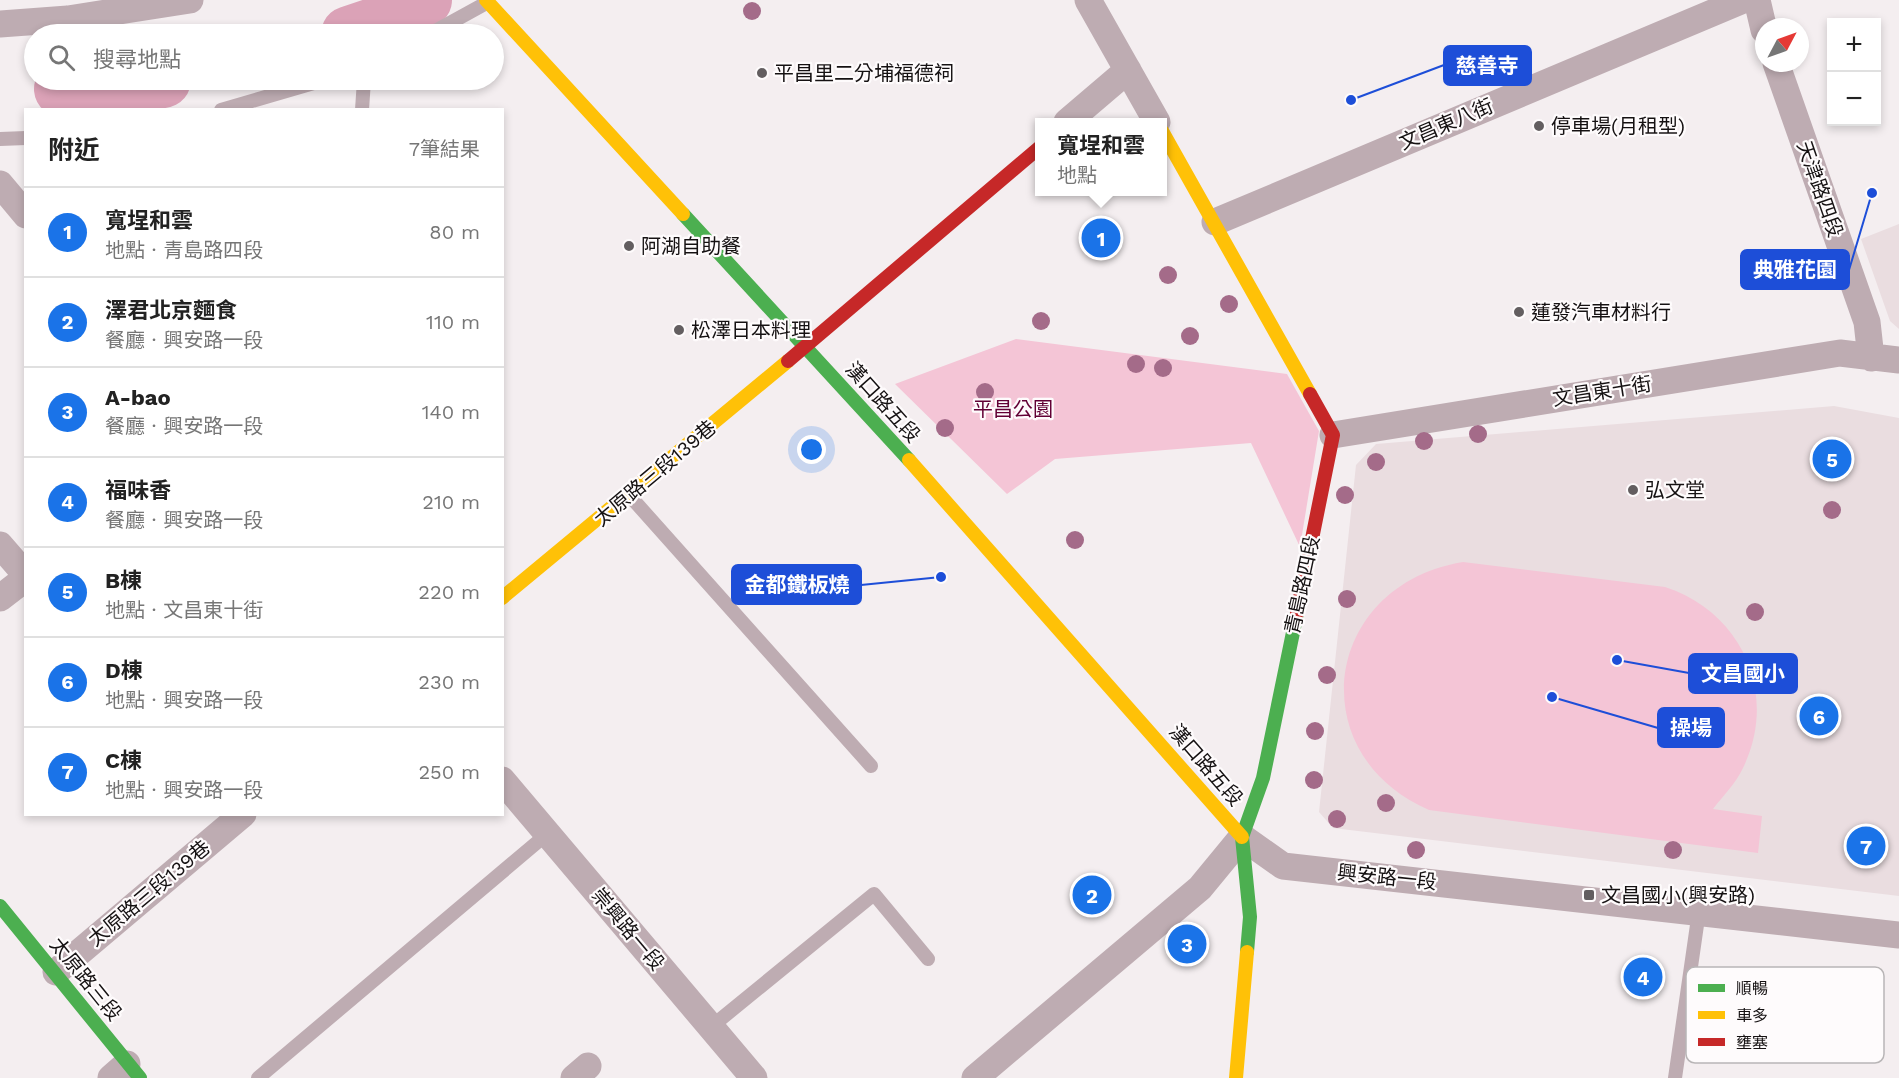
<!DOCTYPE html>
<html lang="zh-TW">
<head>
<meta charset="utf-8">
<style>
  :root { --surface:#fff; --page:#f6f6f6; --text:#222; --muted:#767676; --line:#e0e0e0; --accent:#1a73e8 }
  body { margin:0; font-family:"Work Sans","Noto Sans TC",sans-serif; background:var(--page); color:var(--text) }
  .controls { position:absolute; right:18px; top:18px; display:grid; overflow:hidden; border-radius:0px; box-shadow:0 3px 9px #0003 }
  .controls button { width:54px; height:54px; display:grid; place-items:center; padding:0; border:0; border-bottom:2px solid var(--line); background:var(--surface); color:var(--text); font:30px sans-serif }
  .compass { position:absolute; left:1755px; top:18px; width:54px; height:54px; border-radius:50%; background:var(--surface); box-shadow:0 3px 9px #0003; rotate:49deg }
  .you { position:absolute; left:812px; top:450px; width:21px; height:21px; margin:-15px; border:4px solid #fff; border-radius:50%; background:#1a73e8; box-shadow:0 0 0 9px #1a73e833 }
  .badge { display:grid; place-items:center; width:39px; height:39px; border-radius:50%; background:var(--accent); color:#fff; font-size:20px; font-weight:700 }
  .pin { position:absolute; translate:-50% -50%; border:3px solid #fff; box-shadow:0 2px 6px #0006 }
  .popup { position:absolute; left:1035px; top:118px; width:132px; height:78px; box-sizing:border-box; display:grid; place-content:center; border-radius:0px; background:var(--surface); filter:drop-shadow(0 2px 4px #0005); font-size:20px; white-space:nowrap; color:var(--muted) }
  .popup b { font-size:22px; color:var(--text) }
  .popup::after { content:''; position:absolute; left:50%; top:100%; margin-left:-12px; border:12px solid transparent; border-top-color:var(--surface) }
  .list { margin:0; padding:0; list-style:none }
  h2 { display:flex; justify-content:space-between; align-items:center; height:78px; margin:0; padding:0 24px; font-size:26px }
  h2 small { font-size:20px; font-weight:400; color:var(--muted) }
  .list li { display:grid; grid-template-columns:39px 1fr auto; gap:18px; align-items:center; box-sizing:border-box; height:90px; padding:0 24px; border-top:2px solid var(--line) }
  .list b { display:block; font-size:22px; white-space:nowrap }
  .list p { margin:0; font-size:20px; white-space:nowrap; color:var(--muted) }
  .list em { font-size:20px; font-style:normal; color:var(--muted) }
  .icon { flex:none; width:33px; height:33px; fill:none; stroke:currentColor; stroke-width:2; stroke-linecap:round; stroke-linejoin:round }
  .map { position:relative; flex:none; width:1899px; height:1078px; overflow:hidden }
  .search { position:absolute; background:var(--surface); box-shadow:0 3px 9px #0003; left:24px; top:24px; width:480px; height:66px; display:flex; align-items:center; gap:15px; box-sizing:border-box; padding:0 21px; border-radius:33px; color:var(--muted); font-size:22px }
  .panel { position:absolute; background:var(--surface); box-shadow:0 3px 9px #0003; left:24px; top:108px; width:480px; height:708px; border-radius:0px }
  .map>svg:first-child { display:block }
  .built { fill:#eadde0 }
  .green { fill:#f4c5d6 }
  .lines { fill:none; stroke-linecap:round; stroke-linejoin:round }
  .river { stroke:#dba2b7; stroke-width:56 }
  .lane { stroke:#beacb2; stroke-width:14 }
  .street { stroke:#beacb2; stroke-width:27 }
  .fast { stroke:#4caf50; stroke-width:14 }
  .slow { stroke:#ffc107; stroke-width:14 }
  .jam { stroke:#c62828; stroke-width:14 }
  .tree { fill:#a46b89 }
  .poi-dot { fill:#635e60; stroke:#fefbfc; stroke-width:2 }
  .labels { text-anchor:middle; stroke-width:4.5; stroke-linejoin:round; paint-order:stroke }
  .poi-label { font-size:20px; fill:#151112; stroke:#fefbfc; text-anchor:start }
  .street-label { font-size:20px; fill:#151112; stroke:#fefbfc }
  .park-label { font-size:20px; fill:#620035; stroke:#fefbfc }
  .key { fill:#fefbfc; stroke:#b8b5b6; stroke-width:1.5 }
  .key-label { font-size:16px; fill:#151112 }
  .leader { fill:none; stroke:#1d4ed8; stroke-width:2 }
  .callout-dot { fill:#1d4ed8; stroke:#fefbfc; stroke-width:2 }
  .callout { fill:#1d4ed8; stroke:#1d4ed8; stroke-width:2 }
  .callout-label { font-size:21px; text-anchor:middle; font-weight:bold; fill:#fff }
</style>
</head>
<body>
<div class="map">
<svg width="1899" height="1078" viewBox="0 0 1899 1078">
  <rect width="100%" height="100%" fill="#f4eef0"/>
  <path class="built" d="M1899,224V329L1890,321L1861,239Z
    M1834,406L1899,418V896L1333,828L1319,812L1356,465L1376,444Z"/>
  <path class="green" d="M1016,339L1287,374L1319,431L1300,547L1251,443L1055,459L1007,494L895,384Z
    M1463,562L1665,587C1742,612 1779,694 1743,768C1736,783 1723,796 1713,809L1762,816L1758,853L1429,810C1300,754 1323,585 1463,562Z"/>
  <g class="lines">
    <path class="river" d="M349,34L391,20L424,0
      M62,89L163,80"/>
    <path class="lane" d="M430,34L488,2
      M221,110L324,80
      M362,110L364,80
      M0,139L26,138
      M629,495L871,766
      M711,1027L874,894L928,959
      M258,1078L547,834
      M1675,1078L1699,911"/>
    <path class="street" d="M1088,0L1157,122
      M1757,0L1764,30
      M0,24L68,19L190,0
      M1776,63L1867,322L1871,358
      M1067,122L1128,70
      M0,184L26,215
      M1215,222L1743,0
      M1333,435L1840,353L1899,360
      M0,545L26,575
      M0,598L26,578
      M502,780L754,1078
      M56,972L243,814
      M111,1078L127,1064
      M574,1078L588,1066
      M975,1078L1200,888L1242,837L1283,866L1899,935"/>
    <path class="fast" d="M683,214L909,460
      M0,906L140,1078
      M1247,952L1250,917L1242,837L1263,778L1297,613"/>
    <path class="slow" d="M486,0L683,214
      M1162,131L1310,394
      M909,460L1242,837
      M502,598L788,361
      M1236,1078L1247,952"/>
    <path class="jam" d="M788,361L1040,147
      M1297,613L1333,435L1310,394"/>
  </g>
  <g class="tree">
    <circle cx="752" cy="11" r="9"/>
    <circle cx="1168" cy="275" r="9"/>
    <circle cx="1229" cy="304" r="9"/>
    <circle cx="1041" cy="321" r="9"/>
    <circle cx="1190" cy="336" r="9"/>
    <circle cx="1136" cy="364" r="9"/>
    <circle cx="1163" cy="368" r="9"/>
    <circle cx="985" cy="392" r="9"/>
    <circle cx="945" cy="428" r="9"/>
    <circle cx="1478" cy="434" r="9"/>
    <circle cx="1424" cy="441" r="9"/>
    <circle cx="1376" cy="462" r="9"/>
    <circle cx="1345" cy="495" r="9"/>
    <circle cx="1832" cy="510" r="9"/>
    <circle cx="1075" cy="540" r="9"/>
    <circle cx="1347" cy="599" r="9"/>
    <circle cx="1755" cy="612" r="9"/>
    <circle cx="1327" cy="675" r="9"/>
    <circle cx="1315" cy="731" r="9"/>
    <circle cx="1314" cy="780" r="9"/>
    <circle cx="1386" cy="803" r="9"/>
    <circle cx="1337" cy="819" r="9"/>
    <circle cx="1416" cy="850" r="9"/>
    <circle cx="1673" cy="850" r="9"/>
  </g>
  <g class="poi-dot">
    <circle cx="762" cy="73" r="6"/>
    <circle cx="1539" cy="126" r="6"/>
    <circle cx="629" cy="246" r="6"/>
    <circle cx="1519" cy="312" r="6"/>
    <circle cx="679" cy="330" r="6"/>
    <circle cx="1633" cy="490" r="6"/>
    <rect x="1583" y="889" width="12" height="12" rx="3"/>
  </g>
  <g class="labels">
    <g class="poi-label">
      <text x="774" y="80">平昌里二分埔福德祠</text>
      <text x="1551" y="133">停車場(月租型)</text>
      <text x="641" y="253">阿湖自助餐</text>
      <text x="1531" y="319">蓮發汽車材料行</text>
      <text x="691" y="337">松澤日本料理</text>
      <text x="1645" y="497">弘文堂</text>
      <text x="1601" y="902">文昌國小(興安路)</text>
    </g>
    <g class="street-label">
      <text transform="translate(1446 124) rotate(-23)" y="7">文昌東八街</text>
      <text transform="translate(1820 189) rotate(71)" y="7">天津路四段</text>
      <text transform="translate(1602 391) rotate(-9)" y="7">文昌東十街</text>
      <text transform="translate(883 402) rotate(48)" y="7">漢口路五段</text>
      <text transform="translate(655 473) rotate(-40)" y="7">太原路三段139巷</text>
      <text transform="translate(1302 585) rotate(-78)" y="7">青島路四段</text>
      <text transform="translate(1206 765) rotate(49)" y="7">漢口路五段</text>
      <text transform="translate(1387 877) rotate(6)" y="7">興安路一段</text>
      <text transform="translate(149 893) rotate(-40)" y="7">太原路三段139巷</text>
      <text transform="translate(628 929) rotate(50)" y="7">崇興路一段</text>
      <text transform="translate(86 979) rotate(51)" y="7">太原路三段</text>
    </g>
    <g class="park-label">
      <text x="1013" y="416">平昌公園</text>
    </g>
  </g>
  <rect x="1686" y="967" width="198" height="96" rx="9" class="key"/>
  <rect x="1698" y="984" width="27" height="8" fill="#4caf50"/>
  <rect x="1698" y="1011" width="27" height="8" fill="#ffc107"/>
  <rect x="1698" y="1038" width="27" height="8" fill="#c62828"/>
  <g class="key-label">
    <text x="1736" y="994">順暢</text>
    <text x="1736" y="1021">車多</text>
    <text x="1736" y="1048">壅塞</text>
  </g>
  <path class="leader" d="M1351 100L1444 65M1872 193L1849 270M941 577L861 585M1617 660L1689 673M1552 697L1658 728"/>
  <g class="callout-dot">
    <circle cx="1351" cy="100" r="6"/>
    <circle cx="1872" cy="193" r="6"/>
    <circle cx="941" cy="577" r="6"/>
    <circle cx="1617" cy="660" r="6"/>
    <circle cx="1552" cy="697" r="6"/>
  </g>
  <g class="callout">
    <rect x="1444" y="46" width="87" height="39" rx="6"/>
    <rect x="1741" y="250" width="108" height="39" rx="6"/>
    <rect x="732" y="565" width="129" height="39" rx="6"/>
    <rect x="1689" y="654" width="108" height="39" rx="6"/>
    <rect x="1658" y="708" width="66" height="39" rx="6"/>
  </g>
  <g class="callout-label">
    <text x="1487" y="73">慈善寺</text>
    <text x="1795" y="277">典雅花園</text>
    <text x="797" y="592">金都鐵板燒</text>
    <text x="1743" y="681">文昌國小</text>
    <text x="1691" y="735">操場</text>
  </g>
</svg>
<div class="controls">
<button>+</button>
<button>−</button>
</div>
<svg class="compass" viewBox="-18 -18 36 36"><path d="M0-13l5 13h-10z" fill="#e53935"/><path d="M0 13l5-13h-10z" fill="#767676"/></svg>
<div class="you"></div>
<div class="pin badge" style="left:1101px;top:238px">1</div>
<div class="popup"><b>寬埕和雲</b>地點</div>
<div class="pin badge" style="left:1092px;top:895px">2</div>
<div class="pin badge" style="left:1187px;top:944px">3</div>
<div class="pin badge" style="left:1643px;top:977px">4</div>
<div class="pin badge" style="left:1832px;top:459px">5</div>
<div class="pin badge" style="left:1819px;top:716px">6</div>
<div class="pin badge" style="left:1866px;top:846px">7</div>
<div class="search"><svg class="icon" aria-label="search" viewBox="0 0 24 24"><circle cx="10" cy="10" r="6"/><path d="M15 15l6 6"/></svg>搜尋地點</div>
<section class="panel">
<h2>附近<small>7筆結果</small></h2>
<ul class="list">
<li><span class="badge">1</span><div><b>寬埕和雲</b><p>地點 · 青島路四段</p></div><em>80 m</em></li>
<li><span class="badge">2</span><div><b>澤君北京麵食</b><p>餐廳 · 興安路一段</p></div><em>110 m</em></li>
<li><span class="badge">3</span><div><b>A-bao</b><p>餐廳 · 興安路一段</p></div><em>140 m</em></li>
<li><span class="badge">4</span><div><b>福味香</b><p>餐廳 · 興安路一段</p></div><em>210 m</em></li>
<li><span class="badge">5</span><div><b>B棟</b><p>地點 · 文昌東十街</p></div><em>220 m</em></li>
<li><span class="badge">6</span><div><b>D棟</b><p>地點 · 興安路一段</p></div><em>230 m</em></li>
<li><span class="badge">7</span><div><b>C棟</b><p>地點 · 興安路一段</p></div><em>250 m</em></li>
</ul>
</section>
</div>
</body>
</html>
